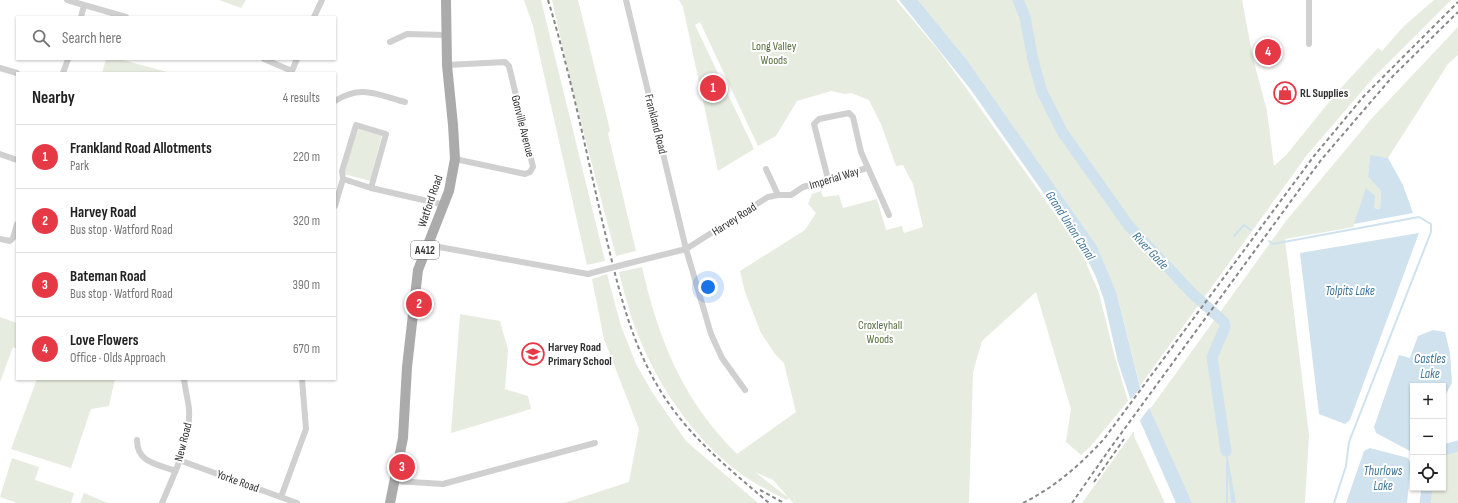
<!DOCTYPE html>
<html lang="en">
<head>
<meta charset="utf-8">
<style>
  :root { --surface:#fff; --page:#f2f2f2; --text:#222; --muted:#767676; --line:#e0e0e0; --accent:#e63946 }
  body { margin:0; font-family:"Sofia Sans Condensed",sans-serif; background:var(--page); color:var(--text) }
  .controls { position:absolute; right:12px; bottom:12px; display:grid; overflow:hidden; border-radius:0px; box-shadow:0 1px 3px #0004 }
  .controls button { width:36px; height:36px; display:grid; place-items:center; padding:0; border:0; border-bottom:1px solid var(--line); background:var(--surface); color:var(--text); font:20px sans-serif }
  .you { position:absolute; left:708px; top:287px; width:14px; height:14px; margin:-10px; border:3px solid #fff; border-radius:50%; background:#1a73e8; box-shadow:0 0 0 6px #1a73e833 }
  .badge { display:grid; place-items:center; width:26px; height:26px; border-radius:50%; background:var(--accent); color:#fff; font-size:13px; font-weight:700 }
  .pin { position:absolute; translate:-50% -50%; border:2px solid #fff; box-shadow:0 1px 4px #0006 }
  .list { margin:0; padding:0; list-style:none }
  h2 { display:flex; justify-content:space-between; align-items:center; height:52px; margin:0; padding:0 16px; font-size:17px }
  h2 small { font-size:13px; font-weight:400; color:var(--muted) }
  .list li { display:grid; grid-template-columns:26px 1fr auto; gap:12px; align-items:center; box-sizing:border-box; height:64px; padding:0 16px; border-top:1px solid var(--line) }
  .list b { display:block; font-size:15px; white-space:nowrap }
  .list p { margin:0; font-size:13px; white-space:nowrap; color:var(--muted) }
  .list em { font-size:13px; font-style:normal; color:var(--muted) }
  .icon { flex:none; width:22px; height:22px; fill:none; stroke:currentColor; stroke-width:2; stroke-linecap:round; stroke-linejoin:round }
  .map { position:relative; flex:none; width:1458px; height:503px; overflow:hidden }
  .search { position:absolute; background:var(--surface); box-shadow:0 1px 3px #0004; left:16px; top:16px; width:320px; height:44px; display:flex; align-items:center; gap:10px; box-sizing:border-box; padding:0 14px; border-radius:0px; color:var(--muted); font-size:15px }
  .panel { position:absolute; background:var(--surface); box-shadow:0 1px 3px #0004; left:16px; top:72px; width:320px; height:308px; border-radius:0px }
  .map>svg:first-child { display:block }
  .green { fill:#e6ecdf; fill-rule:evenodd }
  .water { fill:#cfe2ee }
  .pier { fill:#fff }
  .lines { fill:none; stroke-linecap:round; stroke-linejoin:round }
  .stream { stroke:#cfe2ee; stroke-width:2 }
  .river { stroke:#cfe2ee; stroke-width:11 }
  .street { stroke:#d0d0d0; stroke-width:6 }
  .primary { stroke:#ababab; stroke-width:10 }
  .rail { stroke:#888; stroke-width:2; stroke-dasharray:4 3; stroke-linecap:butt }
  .street-bridge { stroke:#d0d0d0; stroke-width:6 }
  .labels { text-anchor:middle; stroke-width:4; stroke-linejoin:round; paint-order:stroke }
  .shield { fill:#fff; stroke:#707070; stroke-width:1 }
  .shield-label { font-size:11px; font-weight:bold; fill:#333 }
  .park-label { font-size:12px; fill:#56703f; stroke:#fff }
  .poi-label { font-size:12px; font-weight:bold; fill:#333; stroke:#fff; text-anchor:start }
  .street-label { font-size:12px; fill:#333; stroke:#fff }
  .water-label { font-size:13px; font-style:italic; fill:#3f7597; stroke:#fff }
</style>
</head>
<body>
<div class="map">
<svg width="1458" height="503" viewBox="0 0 1458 503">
  <rect width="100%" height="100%" fill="#fff"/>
  <path class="green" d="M219,0H246L241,8Z
    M524,0H541L605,261L587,265L533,26Z
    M552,0H578L610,130L608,134L636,251L616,256L570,81Z
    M679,0H896L939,51L966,88L1081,251L1099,293L1114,354L1128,401L1090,447L1081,455L1066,442L1071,409L1036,292L982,341L973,372L969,503H793L789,498L786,500C771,492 755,484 741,474C690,436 653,379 632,319C627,304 623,288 619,272L642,267C659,341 682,399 737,454L796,412L784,363L775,354L761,333L745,292L740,271L805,230L816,213L808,204L812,194L821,191L823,197L839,195L843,208L877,199L886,230L902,226L904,233L923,227L913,184L903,165L896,166L881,124L869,100L851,93L845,94L831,91L797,101L776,136L758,146L700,22L695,25L754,149L718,171L683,7ZM755,472L773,480L787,496H786Z
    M918,0H1242L1253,58L1267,111L1274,166L1287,154L1338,91L1378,48L1382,51L1403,27L1434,0H1451L1374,77L1307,155L1140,386L1116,291L1097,246L967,60Z
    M1458,27V55L1448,64L1388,158L1370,156L1368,177L1381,191L1380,209L1374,208L1354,224V227L1285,239L1309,435L1305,503H1189L1150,409L1286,221L1373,117Z
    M106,59H119L171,73H102Z
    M357,128L382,135L370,181L344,174Z
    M607,274L621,326L636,364L652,392L686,441L758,503H564L629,482L639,429L604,339L592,279Z
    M460,314L500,321L508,350L505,389L528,396L531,409L451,433Z
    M0,317L17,323V349L13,347L0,382Z
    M37,379H115L109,406L91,409L71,468L11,449Z
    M1134,431V436L1165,503H1082Z
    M1458,449V503H1427L1429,488H1443V454Z
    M12,458L39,467L35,480L74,493L71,503H17L0,497Z
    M84,493L108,503H80Z"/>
  <path class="water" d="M899,0H918L967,60L1097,246L1116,291L1140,387L1192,503H1176L1130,398L1118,362L1104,300L1096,277L1086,257L1064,222L971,90Z
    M1370,155L1388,158L1403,185L1413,213L1354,224L1366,188L1375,196L1374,208L1380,209L1381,191L1368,177Z
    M1419,233L1350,420L1345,424L1319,414L1300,253Z
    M1433,330L1445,332L1450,353L1452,383L1443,399V386H1413V449L1410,451L1376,433L1374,427L1399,355L1410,358L1418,336Z
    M1224,436L1236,503H1231Z
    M1370,448L1408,458L1411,464L1407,503H1346L1364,451Z"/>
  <path class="pier" d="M1140,388L1150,407L1138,423L1129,402Z"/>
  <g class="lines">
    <path class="stream" d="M1234,236L1244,225L1251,230
      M1269,241L1273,244L1419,217L1431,224V232L1349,442L1346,466L1334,503
      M1227,462V503"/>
    <path class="river" d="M1018,0L1025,17L1033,60L1042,92L1063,133L1129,226L1192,293L1224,322L1225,327L1212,357L1226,451
      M1443,450L1458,446
      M1425,503L1427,488"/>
    <path class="street" d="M67,0L126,17
      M626,0L686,249L711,334L722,358L745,390
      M81,17L84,5
      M314,17L322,0
      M390,42L407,34L446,35
      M1309,44V0
      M264,59L292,71
      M447,65L505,62L509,66L533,167L530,172L525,174L455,159
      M0,68L17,73
      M63,73L68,59
      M291,73L297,59
      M335,101C361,84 378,95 405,102
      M0,154L17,160
      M343,179L342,171L356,125L386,134L371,188
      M828,179L814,124L819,119L849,113L853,117L861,152L889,215
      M778,195H791L803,187L867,168
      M335,206L343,179L371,188L445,205
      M0,239L10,241L13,238L17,224
      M428,245L588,274L603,270
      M626,264L686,249L768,197L778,195L766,169
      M137,440C137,463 157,464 175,471
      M179,460L297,503
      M395,481L443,484L595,443
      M281,497L306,429L302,379
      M162,503C174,474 191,442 189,409C188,399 185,389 184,379"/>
    <path class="primary" d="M390,503L403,438L407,367L418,270L449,191L455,159L453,125L447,65L446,0"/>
    <path class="rail" d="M548,0C570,72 585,147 602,220C618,286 631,352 672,408C699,445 734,473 769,503
      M1094,482L1124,439
      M760,490L784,503
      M1023,503C1055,487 1080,465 1104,439L1314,156L1364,96L1458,2
      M1072,503L1109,450L1321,160L1393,76L1458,12"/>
    <path class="street-bridge" d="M603,270L626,264"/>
  </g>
  <defs>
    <g id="shop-ring" transform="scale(1.15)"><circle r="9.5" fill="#fff" stroke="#e63946" stroke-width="1.5"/><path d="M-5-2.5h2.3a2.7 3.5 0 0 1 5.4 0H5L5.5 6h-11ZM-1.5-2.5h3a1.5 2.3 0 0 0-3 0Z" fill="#e63946"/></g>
    <g id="school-ring" transform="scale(1.15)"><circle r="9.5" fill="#fff" stroke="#e63946" stroke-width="1.5"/><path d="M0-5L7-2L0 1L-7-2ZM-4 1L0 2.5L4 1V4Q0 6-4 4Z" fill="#e63946"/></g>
  </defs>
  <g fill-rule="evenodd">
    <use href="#shop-ring" x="1285" y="93"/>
    <use href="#school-ring" x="533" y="354"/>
  </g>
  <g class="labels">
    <rect class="shield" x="411" y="241" width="28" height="18" rx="3"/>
    <g class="shield-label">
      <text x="425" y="254">A412</text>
    </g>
    <g class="park-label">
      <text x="774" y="50">Long Valley<tspan x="774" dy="14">Woods</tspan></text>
      <text x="880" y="329">Croxleyhall<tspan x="880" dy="14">Woods</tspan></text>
    </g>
    <g class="poi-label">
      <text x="1300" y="97">RL Supplies</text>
      <text x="548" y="351">Harvey Road<tspan x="548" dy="14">Primary School</tspan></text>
    </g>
    <g class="street-label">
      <text transform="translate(656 124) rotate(76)" y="4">Frankland Road</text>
      <text transform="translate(523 126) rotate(76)" y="4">Gonville Avenue</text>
      <text transform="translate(834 178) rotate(-17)" y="4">Imperial Way</text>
      <text transform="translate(430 201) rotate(-71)" y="4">Watford Road</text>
      <text transform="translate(734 219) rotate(-33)" y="4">Harvey Road</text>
      <text transform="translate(183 442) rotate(-76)" y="4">New Road</text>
      <text transform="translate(238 481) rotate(20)" y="4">Yorke Road</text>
    </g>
    <g class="water-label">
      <text transform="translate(1071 225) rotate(57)" y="5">Grand Union Canal</text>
      <text transform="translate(1151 250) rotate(47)" y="5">River Gade</text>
      <text x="1350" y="295">Tolpits Lake</text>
      <text x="1430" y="363">Castles<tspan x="1430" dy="15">Lake</tspan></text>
      <text x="1383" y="475">Thurlows<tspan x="1383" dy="15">Lake</tspan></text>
    </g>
  </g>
</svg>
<div class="controls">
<button>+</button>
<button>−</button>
<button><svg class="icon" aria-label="locate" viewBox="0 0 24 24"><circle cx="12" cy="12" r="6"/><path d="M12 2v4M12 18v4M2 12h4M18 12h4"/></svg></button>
</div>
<div class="you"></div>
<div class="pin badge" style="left:713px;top:88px">1</div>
<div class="pin badge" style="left:419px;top:304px">2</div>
<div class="pin badge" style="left:402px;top:467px">3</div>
<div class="pin badge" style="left:1268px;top:52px">4</div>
<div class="search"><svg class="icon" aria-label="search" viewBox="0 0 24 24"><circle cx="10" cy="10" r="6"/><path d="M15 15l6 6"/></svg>Search here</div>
<section class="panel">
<h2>Nearby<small>4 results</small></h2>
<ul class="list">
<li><span class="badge">1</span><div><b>Frankland Road Allotments</b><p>Park</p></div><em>220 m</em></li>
<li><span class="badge">2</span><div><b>Harvey Road</b><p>Bus stop · Watford Road</p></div><em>320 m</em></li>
<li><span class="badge">3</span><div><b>Bateman Road</b><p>Bus stop · Watford Road</p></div><em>390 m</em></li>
<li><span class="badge">4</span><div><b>Love Flowers</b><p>Office · Olds Approach</p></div><em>670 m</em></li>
</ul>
</section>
</div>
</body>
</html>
